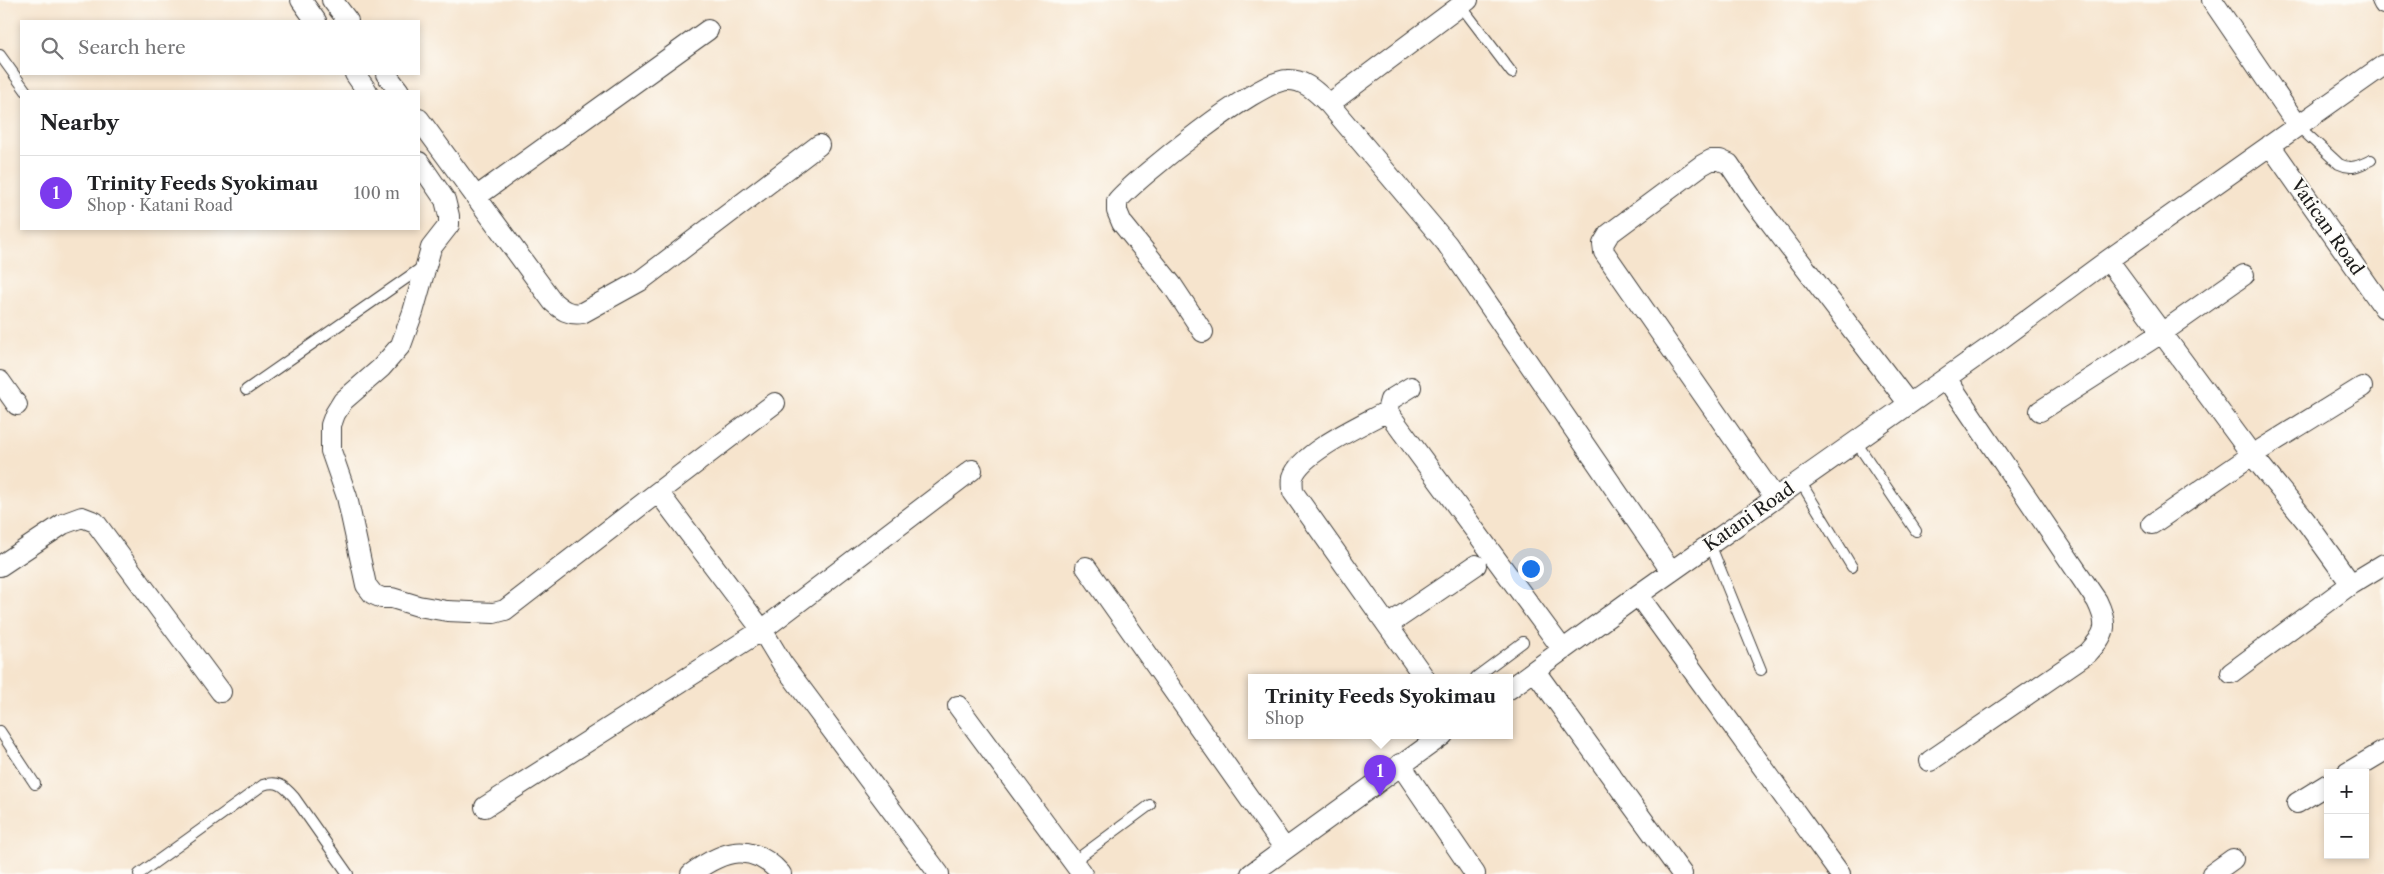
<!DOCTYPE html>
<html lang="en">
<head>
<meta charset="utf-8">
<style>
  :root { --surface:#fff; --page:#f2f2f2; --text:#202124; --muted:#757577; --line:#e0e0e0; --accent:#7c3aed }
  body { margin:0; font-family:"Libre Caslon Text",serif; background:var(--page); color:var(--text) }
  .controls { position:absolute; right:15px; bottom:15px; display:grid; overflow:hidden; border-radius:0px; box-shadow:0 2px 8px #0003 }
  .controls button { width:45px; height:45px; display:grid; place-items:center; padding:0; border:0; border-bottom:1px solid var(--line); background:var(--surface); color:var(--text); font:25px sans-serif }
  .you { position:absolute; left:1530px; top:568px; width:18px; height:18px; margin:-12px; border:4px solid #fff; border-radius:50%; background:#1a73e8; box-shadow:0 0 0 8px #1a73e833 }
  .badge { display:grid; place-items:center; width:32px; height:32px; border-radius:50%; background:var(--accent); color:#fff; font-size:16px; font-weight:700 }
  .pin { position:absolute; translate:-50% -41px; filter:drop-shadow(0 1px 2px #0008) }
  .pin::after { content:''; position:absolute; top:26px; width:18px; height:15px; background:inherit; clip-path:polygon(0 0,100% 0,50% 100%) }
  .popup { position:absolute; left:1248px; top:674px; width:265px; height:65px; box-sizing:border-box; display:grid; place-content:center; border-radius:0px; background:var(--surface); filter:drop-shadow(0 1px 4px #0005); font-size:16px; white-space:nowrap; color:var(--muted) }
  .popup b { font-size:19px; color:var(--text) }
  .popup::after { content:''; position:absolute; left:50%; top:100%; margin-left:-10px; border:10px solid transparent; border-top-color:var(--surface) }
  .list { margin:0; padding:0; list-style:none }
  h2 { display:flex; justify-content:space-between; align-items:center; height:65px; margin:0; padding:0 20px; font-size:21px }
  h2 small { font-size:16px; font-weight:400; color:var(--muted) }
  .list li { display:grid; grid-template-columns:32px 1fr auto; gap:15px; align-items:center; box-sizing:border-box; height:75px; padding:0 20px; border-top:1px solid var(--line) }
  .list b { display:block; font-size:19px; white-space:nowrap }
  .list p { margin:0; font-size:16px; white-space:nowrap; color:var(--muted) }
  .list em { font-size:16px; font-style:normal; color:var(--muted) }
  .icon { flex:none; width:28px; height:28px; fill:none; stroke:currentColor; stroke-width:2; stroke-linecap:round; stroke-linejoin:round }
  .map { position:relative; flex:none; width:2384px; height:874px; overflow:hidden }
  .search { position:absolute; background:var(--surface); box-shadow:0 2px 8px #0003; left:20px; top:20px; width:400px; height:55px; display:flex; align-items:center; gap:12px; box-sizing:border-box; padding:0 18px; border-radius:0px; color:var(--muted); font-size:19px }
  .panel { position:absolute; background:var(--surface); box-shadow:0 2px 8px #0003; left:20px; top:90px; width:400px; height:140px; border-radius:0px }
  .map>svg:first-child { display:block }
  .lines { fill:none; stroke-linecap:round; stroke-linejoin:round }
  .lane-casing { stroke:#3d3a37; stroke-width:12 }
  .street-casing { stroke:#3d3a37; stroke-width:22 }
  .lane { stroke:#fff; stroke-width:10 }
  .street { stroke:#fff; stroke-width:20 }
  .labels { text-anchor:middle; stroke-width:4; stroke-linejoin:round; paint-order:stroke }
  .street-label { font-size:18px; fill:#1c1c1c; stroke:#fdfcf7 }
</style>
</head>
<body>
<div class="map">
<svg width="2384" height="874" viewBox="0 0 2384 874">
  <rect width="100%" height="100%" fill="#fdfcf7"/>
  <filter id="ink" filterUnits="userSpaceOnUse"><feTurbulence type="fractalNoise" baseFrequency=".02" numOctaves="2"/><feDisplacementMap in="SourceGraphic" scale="10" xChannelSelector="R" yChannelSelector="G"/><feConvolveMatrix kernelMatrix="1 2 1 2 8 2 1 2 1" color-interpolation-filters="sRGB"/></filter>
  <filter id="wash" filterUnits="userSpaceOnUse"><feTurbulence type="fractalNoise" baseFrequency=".0096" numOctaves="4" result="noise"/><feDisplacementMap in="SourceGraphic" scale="20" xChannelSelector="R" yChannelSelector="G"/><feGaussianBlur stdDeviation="1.12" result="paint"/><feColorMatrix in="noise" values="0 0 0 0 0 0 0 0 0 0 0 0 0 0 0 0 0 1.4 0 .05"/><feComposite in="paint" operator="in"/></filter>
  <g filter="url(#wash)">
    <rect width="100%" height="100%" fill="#f6e4cd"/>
  </g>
  <g filter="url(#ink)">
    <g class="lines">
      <g class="lane-casing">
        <path id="lane" d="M1461,6L1512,73
          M0,55L26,91
          M2298,126L2339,164C2351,170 2359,166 2371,160
          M246,390L424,266
          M1856,442L1916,531
          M1800,481L1852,567
          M1710,544L1761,670
          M1476,677L1523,642
          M0,731L35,784
          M1073,862L1150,805
          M139,874L263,785C278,780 284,786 294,797L348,874"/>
      </g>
      <g class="street-casing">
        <path id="street" d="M301,0L316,21
          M332,0L348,21
          M2212,0L2298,126
          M2382,0L2384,4
          M355,74L367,91
          M386,74L399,91
          M1329,104L1468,0
          M419,119L553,302C562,310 569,315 582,313L640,281L819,145
          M2270,145L2384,308
          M419,162L445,200L449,216V225L431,248L413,312L401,345L381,368L343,401L335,414L331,425V451L347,497L366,585L373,594L382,598H392L418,606L447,611L494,613L505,610L658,492L762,630L782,663L939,874
          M476,197L708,30
          M2108,260L2252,455L2305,520L2351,584
          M1203,332L1172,285L1122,223L1117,211V201C1139,176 1257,81 1287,80C1305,79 1317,93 1329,104L1447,244L1671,571
          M0,381L17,405
          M1411,387L1390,400L1387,411L1563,650
          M1387,411C1364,424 1301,452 1293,477C1292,481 1293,488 1293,492L1424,677
          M2040,411L2163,332L2244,275
          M658,492L775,403
          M1775,498L1604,252L1603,244L1609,234L1702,165L1711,160H1720L1729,164L1754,201L1909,404
          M2152,524L2252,455L2362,387
          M0,566L63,524L82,517L95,522L221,692
          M1086,567L1285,849
          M1638,595L1840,874
          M1388,625L1476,565
          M1535,671L1682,874
          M2231,673L2351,584L2384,564
          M1509,689L1638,595L1990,347L2108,260L2384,65
          M958,706L1082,874
          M1930,761L2088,653C2106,633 2109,626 2097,601L1946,378
          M1400,764L1475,874
          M2347,773L2384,751
          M2297,803L2328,784
          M485,807L762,630L972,470
          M691,874C723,850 752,841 781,874
          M1251,874L1443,735
          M2212,874L2233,859"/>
      </g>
      <use href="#lane" class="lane"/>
      <use href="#street" class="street"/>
    </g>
  </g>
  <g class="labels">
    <g class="street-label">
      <text transform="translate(2327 227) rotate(55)" y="6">Vatican Road</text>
      <text transform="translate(1749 517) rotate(-35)" y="6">Katani Road</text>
    </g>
  </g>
</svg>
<div class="controls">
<button>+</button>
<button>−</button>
</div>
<div class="you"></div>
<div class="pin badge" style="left:1380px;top:796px">1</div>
<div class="popup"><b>Trinity Feeds Syokimau</b>Shop</div>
<div class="search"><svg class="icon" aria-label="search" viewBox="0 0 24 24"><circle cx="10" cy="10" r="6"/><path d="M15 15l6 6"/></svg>Search here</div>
<section class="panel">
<h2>Nearby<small></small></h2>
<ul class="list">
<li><span class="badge">1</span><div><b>Trinity Feeds Syokimau</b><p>Shop · Katani Road</p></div><em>100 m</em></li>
</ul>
</section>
</div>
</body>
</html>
